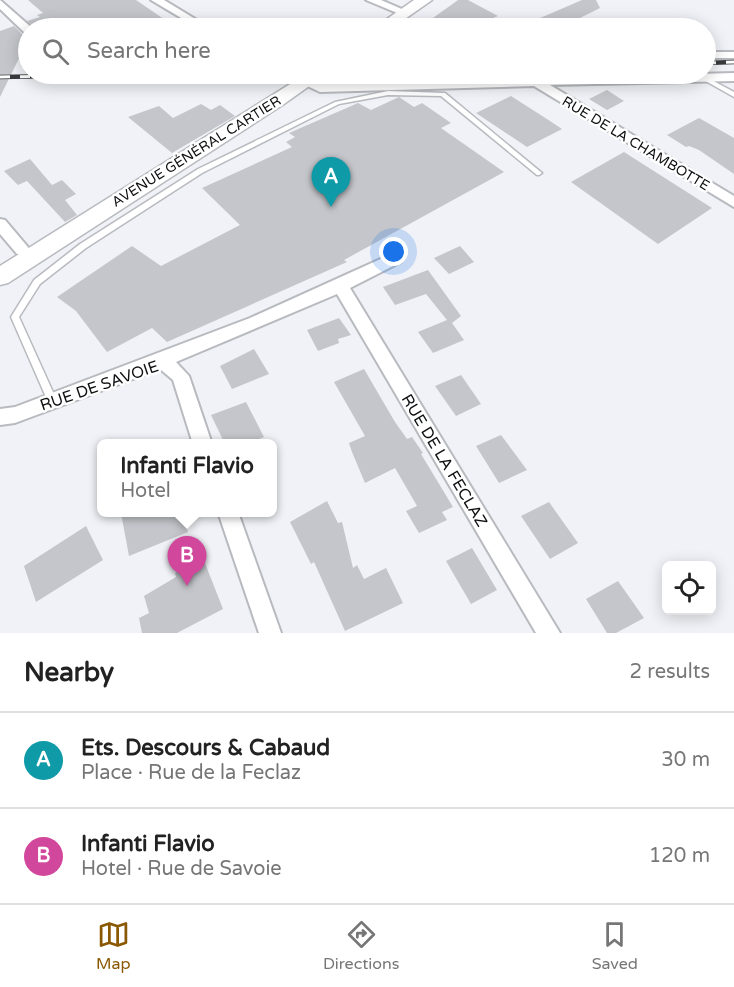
<!DOCTYPE html>
<html lang="en">
<head>
<meta charset="utf-8">
<style>
  :root { --surface:#fff; --page:#f6f6f6; --text:#222; --muted:#767676; --line:#e0e0e0; --accent:#8a5800 }
  body { margin:0; font-family:"Varela Round",sans-serif; background:var(--page); color:var(--text) }
  .controls { position:absolute; right:18px; bottom:18px; display:grid; overflow:hidden; border-radius:9px; box-shadow:0 3px 15px #0003 }
  .controls button { width:54px; height:54px; display:grid; place-items:center; padding:0; border:0; border-bottom:2px solid var(--line); background:var(--surface); color:var(--text); font:30px sans-serif }
  .you { position:absolute; left:394px; top:252px; width:21px; height:21px; margin:-15px; border:4px solid #fff; border-radius:50%; background:#1a73e8; box-shadow:0 0 0 9px #1a73e833 }
  .badge { display:grid; place-items:center; width:39px; height:39px; border-radius:50%; background:var(--accent); color:#fff; font-size:20px; font-weight:700 }
  .pin { position:absolute; translate:-50% -50px; filter:drop-shadow(0 2px 3px #0008) }
  .pin::after { content:''; position:absolute; top:32px; width:21px; height:18px; background:inherit; clip-path:polygon(0 0,100% 0,50% 100%) }
  .popup { position:absolute; left:97px; top:439px; width:180px; height:78px; box-sizing:border-box; display:grid; place-content:center; border-radius:9px; background:var(--surface); filter:drop-shadow(0 2px 4px #0005); font-size:20px; white-space:nowrap; color:var(--muted) }
  .popup b { font-size:22px; color:var(--text) }
  .popup::after { content:''; position:absolute; left:50%; top:100%; margin-left:-12px; border:12px solid transparent; border-top-color:var(--surface) }
  .list { margin:0; padding:0; list-style:none }
  h2 { display:flex; justify-content:space-between; align-items:center; height:78px; margin:0; padding:0 24px; font-size:26px }
  h2 small { font-size:20px; font-weight:400; color:var(--muted) }
  .list li { display:grid; grid-template-columns:39px 1fr auto; gap:18px; align-items:center; box-sizing:border-box; height:96px; padding:0 24px; border-top:2px solid var(--line) }
  .list b { display:block; font-size:22px; white-space:nowrap }
  .list p { margin:0; font-size:20px; white-space:nowrap; color:var(--muted) }
  .list em { font-size:20px; font-style:normal; color:var(--muted) }
  .icon { flex:none; width:33px; height:33px; fill:none; stroke:currentColor; stroke-width:2; stroke-linecap:round; stroke-linejoin:round }
  .map { position:relative; flex:none; width:734px; height:633px; overflow:hidden }
  .search { position:absolute; background:var(--surface); box-shadow:0 3px 15px #0003; left:18px; right:18px; top:18px; height:66px; display:flex; align-items:center; gap:15px; box-sizing:border-box; padding:0 21px; border-radius:33px; color:var(--muted); font-size:22px }
  .sheet { height:270px; background:var(--surface) }
  nav { display:flex; justify-content:space-around; align-items:center; box-sizing:border-box; height:84px; border-top:2px solid var(--line); background:var(--surface); font-size:16px; color:var(--muted) }
  nav a { display:grid; justify-items:center; gap:3px }
  nav .on { color:var(--accent) }
  .map>svg:first-child { display:block }
  .building { fill:#c4c6cb }
  .lines { fill:none; stroke-linecap:round; stroke-linejoin:round }
  .lane-casing { stroke:#b8babf; stroke-width:3 }
  .street-casing { stroke:#b8babf; stroke-width:4 }
  .secondary-casing { stroke:#b8babf; stroke-width:3 }
  .lane { fill:#fff; fill-rule:evenodd }
  .street { fill:#fff; fill-rule:evenodd }
  .secondary { fill:#fff; fill-rule:evenodd }
  .rail-casing { stroke:#393a3d; stroke-width:4.5 }
  .rail { stroke:#fff; stroke-width:3; stroke-dasharray:10; stroke-linecap:butt }
  .labels { text-anchor:middle; stroke-width:5; stroke-linejoin:round; paint-order:stroke }
  .far-street-label { font-size:14px; fill:#0e0f11; stroke:#fff }
  .street-label { font-size:16px; fill:#0e0f11; stroke:#fff }
</style>
</head>
<body>
<div class="map">
<svg width="734" height="633" viewBox="0 0 734 633">
  <rect width="100%" height="100%" fill="#f0f2f7"/>
  <path class="building" d="M28,0H136L177,28H34L27,21L40,17L37,15L43,13Z
    M458,0H468L498,16L470,28L457,25L450,27L433,18Z
    M582,0H596L600,8L578,19L597,28H517Z
    M14,26L22,34L28,35V40L0,97V31Z
    M607,90L624,101L607,110L589,99Z
    M511,96L550,121L562,129L527,147L476,113Z
    M399,97L414,107L422,103L451,123L441,128L504,172L344,260L347,262L167,342L152,328L107,352L76,311L57,297L132,246L161,266L240,225L202,188L292,147L286,142L295,137L289,133L358,103L371,110Z
    M201,104L211,110L220,105L235,116L172,153L128,117L159,106L173,118Z
    M699,118L734,138V174L699,150L689,146L686,147L667,135Z
    M624,152L712,208L658,244L571,182Z
    M30,159L52,185L62,180L76,194L65,200L77,215L65,222L27,181L18,185L4,171Z
    M460,246L474,262L449,274L434,258Z
    M428,270L461,316L452,323L464,340L433,353L418,332L447,320L426,294L395,305L383,287Z
    M339,318L351,335L338,339L339,343L318,351L307,330Z
    M254,349L269,374L232,389L220,366Z
    M364,369L395,422L407,439L412,437L423,453L421,454L453,507L442,512L447,520L419,533L406,511L417,506L395,468L365,483L352,452L349,443L365,436L334,382Z
    M461,375L481,404L456,416L435,386Z
    M246,402L264,437L247,444H225L211,415Z
    M501,435L527,470L499,483L476,446Z
    M327,501L338,523L342,522L353,568L357,565L364,579L386,568L403,603L345,631L314,562L311,564L290,522Z
    M549,502L578,543L550,559L521,516Z
    M121,513H184L188,532L129,556Z
    M86,526L103,560L36,602L24,566Z
    M472,548L497,590L471,604L446,561Z
    M203,558L223,609L177,633H142L139,618L149,613L144,596L176,577L175,573Z
    M618,581L644,618L616,633H607L586,599Z"/>
  <g class="lines">
    <g class="lane-casing">
      <path id="lane" d="M704,76L734,92V97L702,79V77Z
        M388,91L445,93L542,173L539,175H537L441,96L388,95L339,104L202,173L86,248L40,284L19,317L57,401L55,404L52,405L49,404L11,317L34,280L80,244L198,169L335,102Z"/>
    </g>
    <g class="street-casing">
      <path id="street" d="M0,0L32,28H28V33L24,32L0,9Z
        M151,0H164L210,28H198Z
        M366,0H381L411,13L402,15Z
        M706,52H734V58H706Z
        M734,73V81L550,85L734,196V207L534,86L320,92L299,82L305,78L321,84Z
        M0,219L5,220L27,246L30,250L27,254H17L0,234Z
        M396,252L401,254L404,258L401,262L350,288L560,633H536L337,294L176,362L189,376L212,444H193L173,380L160,369L15,423L0,425V409L15,407L250,318Z
        M218,512H238L281,633H259Z"/>
    </g>
    <g class="secondary-casing">
      <path id="secondary" d="M414,0H432L392,28H374Z
        M306,74H326L284,104L8,283L0,285V266Z"/>
    </g>
    <use href="#lane" class="lane"/>
    <use href="#street" class="street"/>
    <use href="#secondary" class="secondary"/>
    <g class="rail-casing">
      <path id="rail" d="M706,63L734,62
        M0,77L180,74"/>
    </g>
    <use href="#rail" class="rail"/>
  </g>
  <g class="labels">
    <g class="far-street-label">
      <text transform="translate(636 143) rotate(31)" y="5">RUE DE LA CHAMBOTTE</text>
      <text transform="translate(196 151) rotate(-32)" y="5">AVENUE GÉNÉRAL CARTIER</text>
    </g>
    <g class="street-label">
      <text transform="translate(99 385) rotate(-19)" y="6">RUE DE SAVOIE</text>
      <text transform="translate(445 460) rotate(59)" y="6">RUE DE LA FECLAZ</text>
    </g>
  </g>
</svg>
<div class="controls">
<button><svg class="icon" aria-label="locate" viewBox="0 0 24 24"><circle cx="12" cy="12" r="6"/><path d="M12 2v4M12 18v4M2 12h4M18 12h4"/></svg></button>
</div>
<div class="you"></div>
<div class="pin badge" style="left:331px;top:207px;background:#0f9aa8">A</div>
<div class="pin badge" style="left:187px;top:586px;background:#d1479c">B</div>
<div class="popup"><b>Infanti Flavio</b>Hotel</div>
<div class="search"><svg class="icon" aria-label="search" viewBox="0 0 24 24"><circle cx="10" cy="10" r="6"/><path d="M15 15l6 6"/></svg>Search here</div>
</div>
<section class="sheet">
<h2>Nearby<small>2 results</small></h2>
<ul class="list">
<li><span class="badge" style="background:#0f9aa8">A</span><div><b>Ets. Descours &amp; Cabaud</b><p>Place · Rue de la Feclaz</p></div><em>30 m</em></li>
<li><span class="badge" style="background:#d1479c">B</span><div><b>Infanti Flavio</b><p>Hotel · Rue de Savoie</p></div><em>120 m</em></li>
</ul>
</section>
<nav>
<a class="on"><svg class="icon" aria-label="map" viewBox="0 0 24 24"><path d="M3 6l6-2 6 2 6-2v14l-6 2-6-2-6 2zM9 4v14M15 6v14"/></svg>Map</a>
<a><svg class="icon" aria-label="directions" viewBox="0 0 24 24"><path d="M12 3l9 9-9 9-9-9zM9 14v-3h6M13 9l2 2-2 2"/></svg>Directions</a>
<a><svg class="icon" aria-label="saved" viewBox="0 0 24 24"><path d="M7 4h10v16l-5-4-5 4z"/></svg>Saved</a>
</nav>
</body>
</html>
